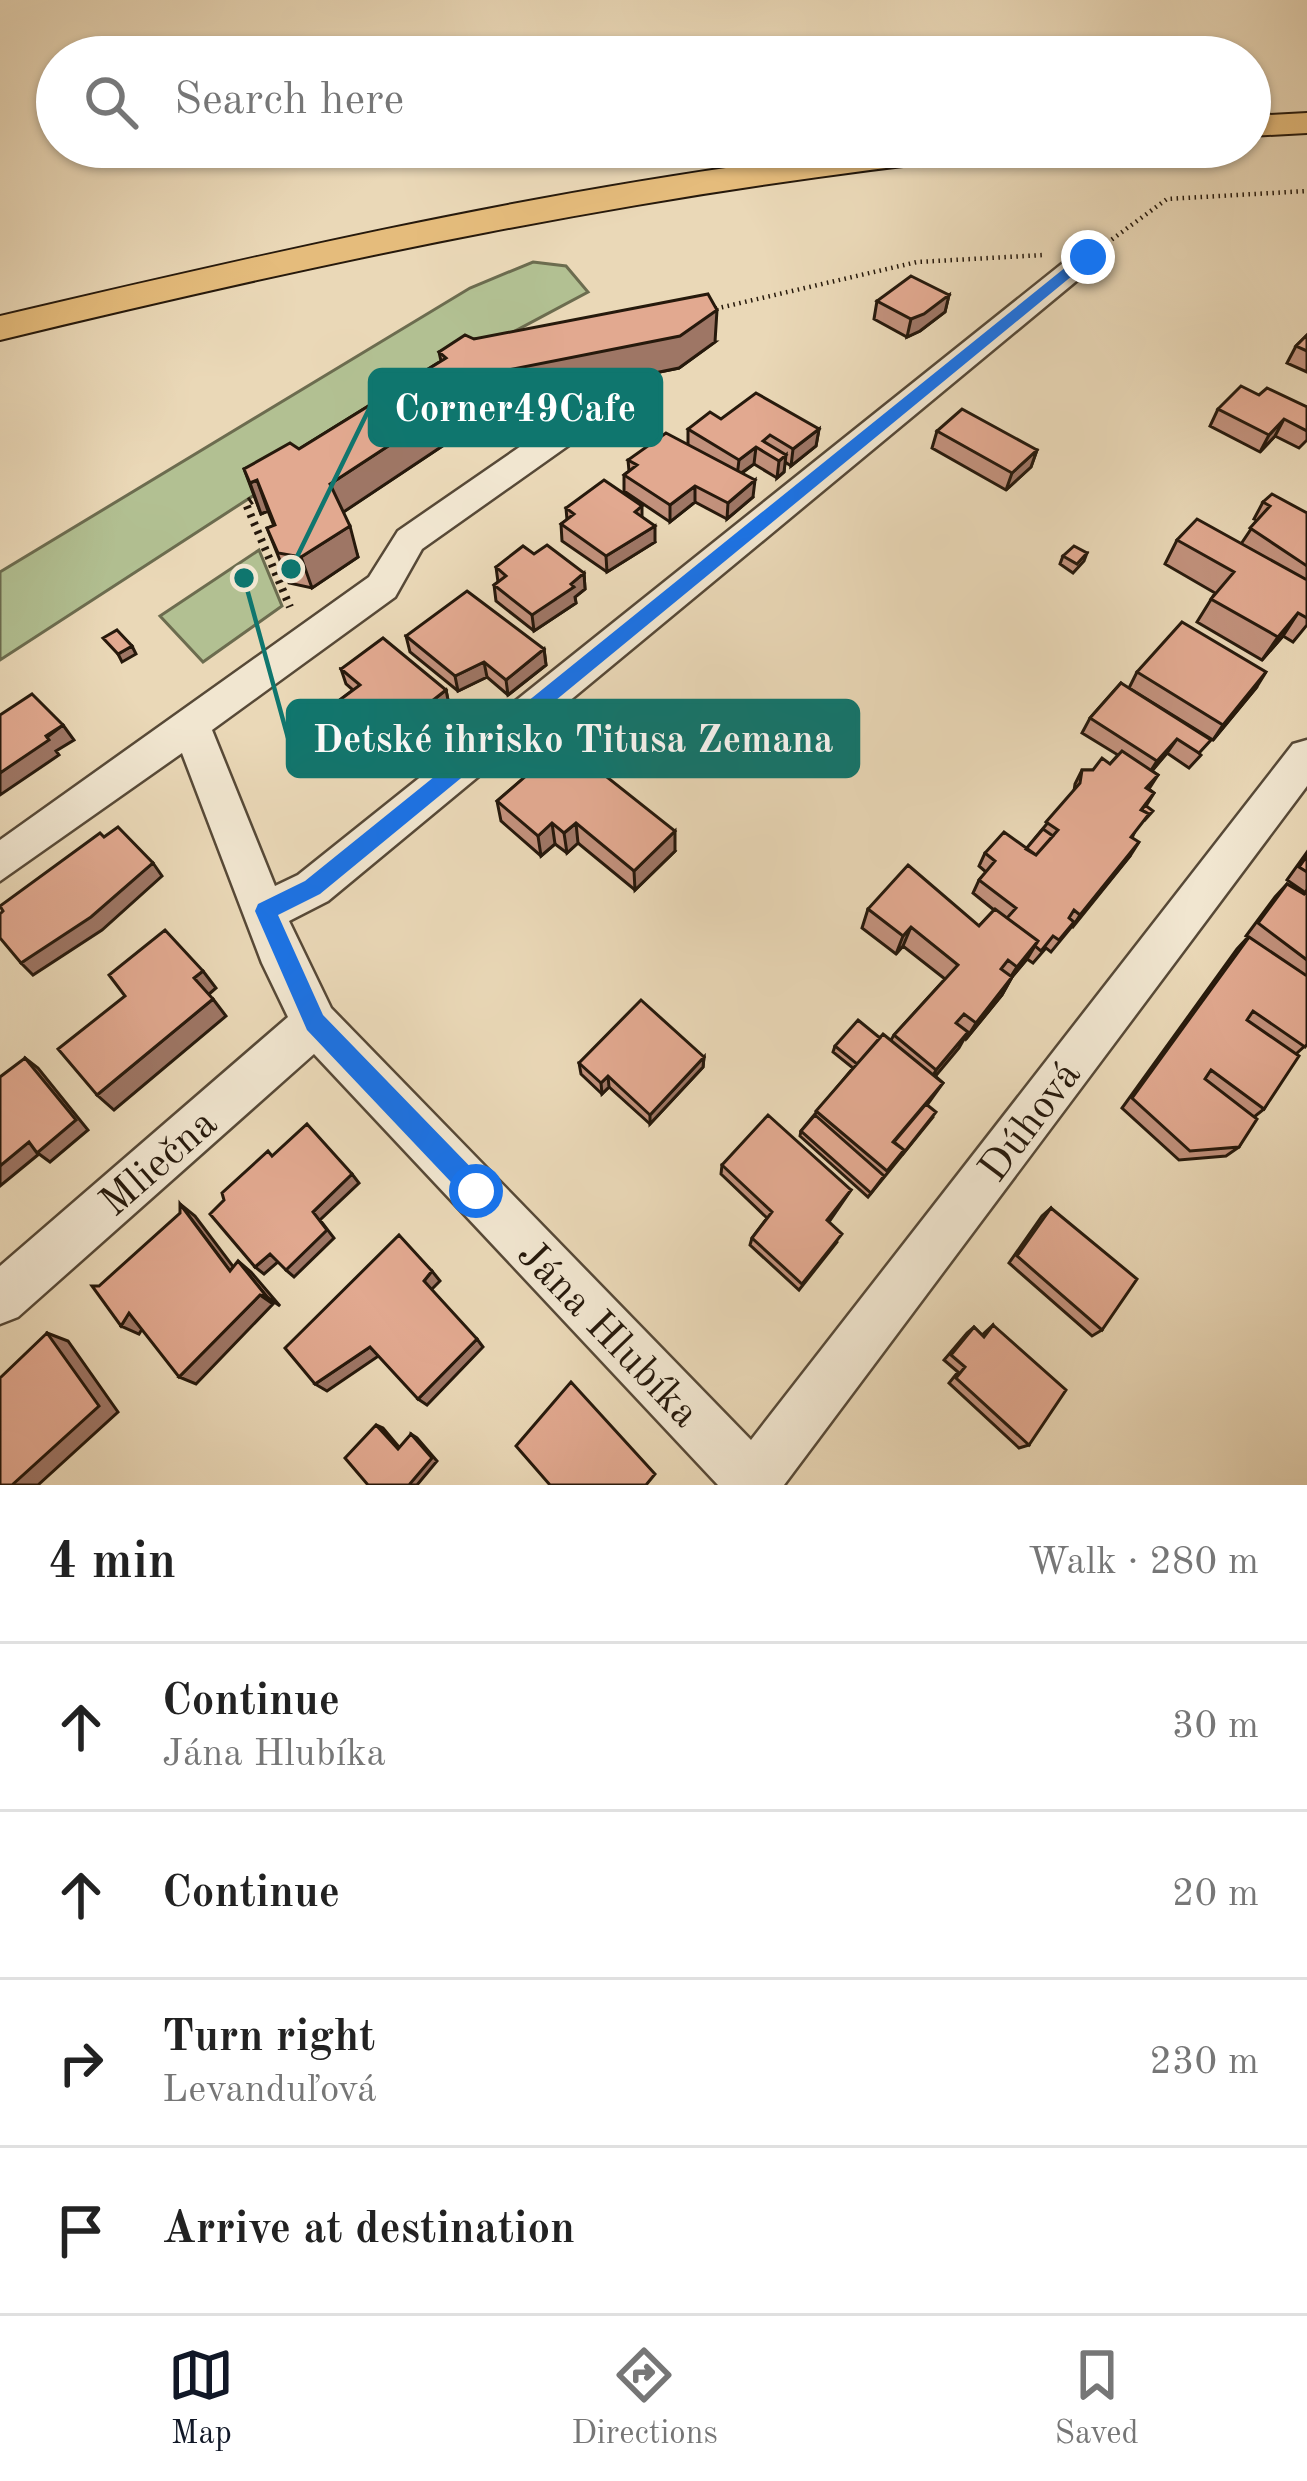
<!DOCTYPE html>
<html lang="en">
<head>
<meta charset="utf-8">
<style>
  :root { --surface:#fff; --page:#f6f6f6; --text:#222; --muted:#767676; --line:#e0e0e0; --accent:#111827 }
  body { margin:0; font-family:"Old Standard TT",serif; background:var(--page); color:var(--text) }
  .stop { position:absolute; width:36px; height:36px; margin:-27px; border:9px solid #1a73e8; border-radius:50%; background:#fff }
  .stop.end { background:#1a73e8; border-color:#fff; box-shadow:0 3px 12px #0008 }
  .list { margin:0; padding:0; list-style:none }
  h2 { display:flex; justify-content:space-between; align-items:center; height:156px; margin:0; padding:0 48px; font-size:51px }
  h2 small { font-size:39px; font-weight:400; color:var(--muted) }
  .list li { display:grid; grid-template-columns:78px 1fr auto; gap:36px; align-items:center; box-sizing:border-box; height:168px; padding:0 48px; border-top:3px solid var(--line) }
  .list b { display:block; font-size:45px; white-space:nowrap }
  .list p { margin:0; font-size:39px; white-space:nowrap; color:var(--muted) }
  .list em { font-size:39px; font-style:normal; color:var(--muted) }
  .icon { flex:none; width:66px; height:66px; fill:none; stroke:currentColor; stroke-width:2; stroke-linecap:round; stroke-linejoin:round }
  .map { position:relative; flex:none; width:1307px; height:1485px; overflow:hidden }
  .search { position:absolute; background:var(--surface); box-shadow:0 3px 9px #0004; left:36px; right:36px; top:36px; height:132px; display:flex; align-items:center; gap:30px; box-sizing:border-box; padding:0 42px; border-radius:66px; color:var(--muted); font-size:45px }
  .sheet { height:828px; background:var(--surface) }
  nav { display:flex; justify-content:space-around; align-items:center; box-sizing:border-box; height:168px; border-top:3px solid var(--line); background:var(--surface); font-size:33px; color:var(--muted) }
  nav a { display:grid; justify-items:center; gap:6px }
  nav .on { color:var(--accent) }
  .map>svg:first-child { display:block }
  .green { fill:#b2c092; stroke:#6c6c4f; stroke-width:3 }
  .lines { fill:none; stroke-linecap:round; stroke-linejoin:round }
  .minor-casing { stroke:#574937; stroke-width:5 }
  .major-casing { stroke:#26190c; stroke-width:4 }
  .path-far1 { stroke:#26190c; stroke-width:4.5; stroke-dasharray:1.5 4.5; stroke-linecap:butt }
  .path { stroke:#26190c; stroke-width:8; stroke-dasharray:3 6; stroke-linecap:butt }
  .minor { fill:#f1e6d0; fill-rule:evenodd }
  .major { fill:#e5bc7c; fill-rule:evenodd }
  .wall { fill:#c2917c; stroke:#26190c; stroke-width:3 }
  .shaded-wall { fill:#9e7665; stroke:#26190c; stroke-width:3 }
  .building { fill:#e2a990; stroke:#26190c; stroke-width:3 }
  .route { fill:#1a73e8 }
  .labels { text-anchor:middle; stroke-width:9; stroke-linejoin:round; paint-order:stroke }
  .near-street-label { font-size:42px; fill:#26190c; stroke:#f1e6d0 }
  .leader { fill:none; stroke:#0f766e; stroke-width:4.5 }
  .callout-dot { fill:#0f766e; stroke:#f1e6d0; stroke-width:4.5 }
  .callout { fill:#0f766e; stroke:#0f766e; stroke-width:4.5 }
  .callout-label { font-size:39px; text-anchor:middle; font-weight:bold; fill:#fff }
</style>
</head>
<body>
<div class="map">
<svg width="1307" height="1485" viewBox="0 0 1307 1485">
  <rect width="100%" height="100%" fill="#ead8b7"/>
  <filter id="stains"><feTurbulence type="fractalNoise" baseFrequency=".00167" numOctaves="4"/><feColorMatrix values="0 0 0 0 .2 0 0 0 0 .09 0 0 0 0 .02 0 0 0 .5 -.17"/></filter>
  <radialGradient id="worn" r=".72"><stop offset=".6" stop-color="#630" stop-opacity="0"/><stop offset="1" stop-color="#630" stop-opacity=".3"/></radialGradient>
  <path class="green" d="M533,262L566,266L588,292L470,355L0,660V572L470,288Z
    M259,550L282,606L203,662L160,616Z"/>
  <g class="lines">
    <g class="minor-casing">
      <path id="minor" d="M1088,248L1102,257L1098,263L328,901L289,921L331,1008L751,1440L1293,744L1307,740V786L784,1485H718L314,1054L18,1317L0,1324V1266L288,1017L262,963L182,753L0,881V840L369,577L398,531L595,395H617L622,403L617,411L422,549L395,597L212,730L275,886L298,875L1078,251Z"/>
    </g>
    <g class="major-casing">
      <path id="major" d="M1307,113V133L1250,136V116Z
        M890,147H998L982,157C649,192 325,261 0,340V316C294,247 589,179 890,147Z"/>
    </g>
    <path class="path-far1" d="M1107,243L1167,199L1307,191
      M710,310L917,262L1043,255"/>
    <path class="path" d="M494,417L512,429
      M259,495L246,504L290,607"/>
    <use href="#minor" class="minor"/>
    <use href="#major" class="major"/>
  </g>
  <path class="wall" d="M949,295L945,312L920,331L907,337L874,319L877,301Z
    M1307,335V372L1287,363L1296,346Z
    M474,339L715,342L679,368L507,403L343,512L358,557L312,588L289,583L267,528L274,526L268,511L261,514L244,469L299,449L441,361L439,352Z
    M1259,395L1307,407V440L1299,448L1275,436L1260,452L1210,426L1218,409Z
    M721,419L819,429L816,446L791,466L785,462L784,472L777,478L754,464L742,473L753,497L727,519L695,502L670,522L624,491V475L629,471L628,460L688,445V429Z
    M937,431L1037,450L1031,467L1006,490L932,448Z
    M1263,502L1307,513V625L1293,642L1283,636L1262,660L1197,622L1215,593L1165,564L1177,540L1241,544L1257,520L1254,519Z
    M642,506V517L655,542L607,572L562,541L561,524L567,520L566,508Z
    M1087,553L1084,561L1073,573L1060,564L1063,556Z
    M534,554L584,573L585,589L575,597L576,603L534,631L496,601L494,585L498,582L496,567Z
    M406,636L544,649L546,665L508,695L487,677L458,691L410,652Z
    M341,669L446,690L449,705L408,738L402,732L371,756L335,723L329,708L353,690L346,684Z
    M1137,672L1256,688L1213,740L1129,688Z
    M1121,683L1201,755L1189,768L1167,753L1152,771L1158,775L1149,789L1154,793L1146,806L1132,838L1130,856L1051,952L1046,948L1033,963L1027,959L1012,977L1002,995L966,1039L965,1037L935,1076L943,1083L927,1105L933,1117L868,1197L800,1136L801,1131L853,1068L833,1052L835,1046L880,1038L891,1040L894,1035L945,979L903,946L896,954L862,928L868,909L979,926L994,910L973,893L979,880L986,872L979,866L985,853L1026,849L1074,791L1075,784L1082,770H1093L1110,764L1118,755L1082,733L1090,718Z
    M528,765L675,851L635,890L578,843L567,853L555,844L541,856L501,821L497,801L530,773Z
    M1307,852V1044L1296,1054L1264,1109L1254,1117L1239,1147L1226,1156L1179,1160L1122,1108L1237,949L1248,937L1246,936L1275,897L1287,884L1302,893L1303,891L1287,880Z
    M704,1057L703,1067L650,1124L609,1087L602,1094L581,1074L579,1063Z
    M722,1165L851,1190L829,1222L837,1242L799,1290L750,1245L752,1238L767,1218L721,1174Z
    M1051,1208L1102,1330L1092,1336L1009,1263L1042,1216Z
    M993,1325L1029,1445L1019,1448L949,1383L958,1372L944,1360L967,1333L974,1327L982,1335Z"/>
  <path class="shaded-wall" d="M949,295L945,312L920,331L907,337L911,319Z
    M717,310L715,342L679,368L507,403L339,515L330,484L503,371Z
    M1284,419L1275,436L1260,452L1269,435Z
    M819,429L816,446L791,466L793,449Z
    M756,447L754,464L737,476L739,460Z
    M1037,450L1031,467L1006,490L1012,473Z
    M786,455L784,472L777,478L779,461Z
    M257,480L268,511L261,514L250,483Z
    M755,480L753,497L727,519L728,503Z
    M695,486V502L670,522V505Z
    M350,526L358,557L312,588L301,557Z
    M655,526V542L607,572L606,556Z
    M584,573L585,589L575,597L576,603L534,631L532,615Z
    M1298,613L1283,636L1262,660L1278,637Z
    M132,646L136,654L122,662L118,654Z
    M544,649L546,665L508,695L506,680Z
    M484,662L487,677L458,691L455,676Z
    M1266,672L1256,688L1213,740L1223,725Z
    M446,690L449,705L408,738L404,723Z
    M397,717L402,732L371,756L366,741Z
    M63,725L74,740L56,751L59,755L0,795V773Z
    M1177,739L1167,753L1148,775L1157,761Z
    M552,823L555,844L541,856L538,836Z
    M576,823L578,843L567,853L564,833Z
    M675,831V851L635,890L634,871Z
    M1139,842L1130,856L1072,928L1080,915Z
    M153,863L162,876L102,930L33,975L21,963Z
    M911,927L903,946L896,954L903,936Z
    M1038,941L1027,959L1006,984L1017,967Z
    M203,971L216,988L208,995L194,978Z
    M1012,977L1002,995L966,1039L976,1023Z
    M213,999L226,1016L114,1110L97,1095Z
    M968,1032L959,1048L928,1085L936,1070Z
    M704,1057L703,1067L650,1124V1115Z
    M25,1058L38,1068L88,1130L50,1162L39,1154L0,1186V1166Z
    M608,1076L609,1087L602,1094L601,1083Z
    M352,1174L359,1183L320,1220L334,1238L294,1277L286,1270L313,1212Z
    M180,1204L195,1216L244,1281L230,1271Z
    M270,1254L279,1261L264,1274L255,1267Z
    M238,1261L251,1272L280,1306L267,1297Z
    M432,1271L440,1281L431,1290L424,1281Z
    M260,1295L273,1304L196,1384L179,1377Z
    M129,1313L147,1321L139,1334L121,1326Z
    M47,1333L68,1341L118,1412L38,1485H12Z
    M477,1339L483,1347L427,1405L418,1399Z
    M370,1347L380,1355L327,1391L315,1384Z
    M376,1425L383,1428L404,1453L398,1449Z
    M411,1434L417,1438L437,1461L417,1485H409Z"/>
  <path class="building" d="M911,276L949,295L924,314L911,319L877,301Z
    M708,294L717,310L680,336L503,371L330,484L350,526L301,557L278,553L267,528L275,525L257,480L250,483L244,469L290,443L299,449L446,358L439,352L465,335L474,339Z
    M1307,335V351L1296,346Z
    M1241,386L1259,395L1267,388L1307,407V431L1284,419L1269,435L1218,409Z
    M756,393L819,429L793,449L770,435L763,441L786,455L779,461L756,447L739,460L688,429L710,412L721,419Z
    M962,409L1037,450L1012,473L937,431Z
    M666,433L755,480L728,503L695,486L670,505L624,475L637,465L628,460Z
    M604,480L642,506L635,512L655,526L606,556L561,524L574,514L566,508Z
    M1272,494L1307,513V566L1250,528L1270,506L1263,502Z
    M1197,519L1307,580V618L1298,613L1278,637L1211,599L1234,572L1177,540Z
    M547,545L584,573L571,584L574,587L532,615L494,585L506,576L496,567L523,546L534,554Z
    M1074,546L1087,553L1077,564L1063,556Z
    M467,591L544,649L506,680L484,662L455,676L406,636Z
    M1182,622L1266,672L1223,725L1137,672Z
    M117,630L132,646L118,654L103,638Z
    M383,638L446,690L404,723L397,717L366,741L329,708L360,685L341,669Z
    M1121,683L1211,740L1199,753L1177,739L1157,761L1090,718Z
    M32,694L63,725L46,736L49,740L0,773V715Z
    M559,739L675,831L634,871L576,823L564,833L552,823L538,836L497,801L534,769L528,765Z
    M1122,751L1158,775L1146,788L1154,793L1141,810L1149,814L1131,837L1139,842L1080,915L1074,910L1069,918L1074,922L1059,940L1053,936L1041,951L1035,946L1038,941L1007,918L1016,908L979,880L995,861L985,853L1004,832L1036,855L1058,830L1046,822L1080,783L1082,770H1093L1102,758L1110,764Z
    M1145,805L1153,811L1144,821L1149,814L1142,810Z
    M118,827L153,863L91,917L21,963L0,938V914L3,911L0,906L100,833L104,837Z
    M1043,829L1053,836L1036,855L1026,849Z
    M1307,856V872L1299,867Z
    M908,865L979,926L995,909L1038,941L1017,967L1008,960L1001,969L1012,977L976,1023L964,1014L956,1023L968,1032L936,1070L894,1035L958,965L911,927L903,936L868,909Z
    M1287,884L1304,894L1307,890V960L1258,923Z
    M165,930L203,971L194,978L213,999L97,1095L58,1049L125,996L109,975Z
    M1249,937L1307,976V1044L1305,1047L1253,1011L1247,1020L1299,1056L1264,1109L1211,1070L1205,1079L1257,1119L1239,1147L1190,1151L1132,1098Z
    M641,1000L704,1057L650,1115L608,1076L601,1083L579,1063Z
    M858,1020L880,1038L857,1064L835,1046Z
    M883,1034L943,1083L893,1142L904,1150L887,1171L816,1111Z
    M25,1058L76,1120L37,1153L29,1142L0,1166V1077Z
    M926,1104L936,1112L902,1155L904,1150L894,1142Z
    M768,1115L851,1190L827,1220L842,1234L802,1284L752,1238L772,1212L722,1165Z
    M815,1115L884,1176L871,1193L801,1131Z
    M307,1124L352,1174L313,1212L327,1230L286,1270L270,1254L255,1267L210,1214L224,1200L222,1193L268,1151L272,1156Z
    M180,1204L230,1271L238,1261L267,1297L260,1295L179,1377L129,1313L121,1326L92,1286H99L180,1213Z
    M1051,1208L1137,1279L1102,1330L1017,1256Z
    M399,1235L432,1271L424,1281L477,1339L418,1399L370,1347L315,1384L285,1348Z
    M993,1325L1066,1390L1029,1445L956,1378L965,1367L951,1355L974,1327L984,1337Z
    M47,1333L99,1406L12,1485H0V1378Z
    M571,1382L655,1474L646,1485H550L516,1446Z
    M376,1425L398,1449L411,1434L432,1458L409,1485H368L345,1458Z"/>
  <path class="route" d="M1082,254L1095,257L320,894L278,915L323,1015L485,1182V1200H468L307,1030L255,911L258,904L305,881Z"/>
  <g class="labels">
    <g class="near-street-label">
      <text transform="translate(1028 1120) rotate(-53)" y="15">Dúhová</text>
      <text transform="translate(157 1161) rotate(-41)" y="15">Mliečna</text>
      <text transform="translate(610 1332) rotate(46)" y="15">Jána Hlubíka</text>
    </g>
  </g>
  <path class="leader" d="M291 569L370 407M244 578L288 738"/>
  <g class="callout-dot">
    <circle cx="291" cy="569" r="12"/>
    <circle cx="244" cy="578" r="12"/>
  </g>
  <g class="callout">
    <rect x="370" y="370" width="291" height="75" rx="12"/>
    <rect x="288" y="701" width="570" height="75" rx="12"/>
  </g>
  <g class="callout-label">
    <text x="515" y="421">Corner49Cafe</text>
    <text x="573" y="752">Detské ihrisko Titusa Zemana</text>
  </g>
  <rect width="100%" height="100%" filter="url(#stains)"/>
  <rect width="100%" height="100%" fill="url(#worn)"/>
</svg>
<div class="stop" style="left:476px;top:1191px"></div>
<div class="stop end" style="left:1088px;top:257px"></div>
<div class="search"><svg class="icon" aria-label="search" viewBox="0 0 24 24"><circle cx="10" cy="10" r="6"/><path d="M15 15l6 6"/></svg>Search here</div>
</div>
<section class="sheet">
<h2>4 min<small>Walk · 280 m</small></h2>
<ul class="list">
<li><svg class="icon" aria-label="ahead" viewBox="0 0 24 24"><path d="M12 20V5M6 11l6-6 6 6"/></svg><div><b>Continue</b><p>Jána Hlubíka</p></div><em>30 m</em></li>
<li><svg class="icon" aria-label="ahead" viewBox="0 0 24 24"><path d="M12 20V5M6 11l6-6 6 6"/></svg><div><b>Continue</b></div><em>20 m</em></li>
<li><svg class="icon" aria-label="right" viewBox="0 0 24 24"><path d="M7 20v-9h11M14 6l5 5-5 5"/></svg><div><b>Turn right</b><p>Levanduľová</p></div><em>230 m</em></li>
<li><svg class="icon" aria-label="arrive" viewBox="0 0 24 24"><path d="M6 21V4h12l-3 4 3 4H6"/></svg><div><b>Arrive at destination</b></div></li>
</ul>
</section>
<nav>
<a class="on"><svg class="icon" aria-label="map" viewBox="0 0 24 24"><path d="M3 6l6-2 6 2 6-2v14l-6 2-6-2-6 2zM9 4v14M15 6v14"/></svg>Map</a>
<a><svg class="icon" aria-label="directions" viewBox="0 0 24 24"><path d="M12 3l9 9-9 9-9-9zM9 14v-3h6M13 9l2 2-2 2"/></svg>Directions</a>
<a><svg class="icon" aria-label="saved" viewBox="0 0 24 24"><path d="M7 4h10v16l-5-4-5 4z"/></svg>Saved</a>
</nav>
</body>
</html>
